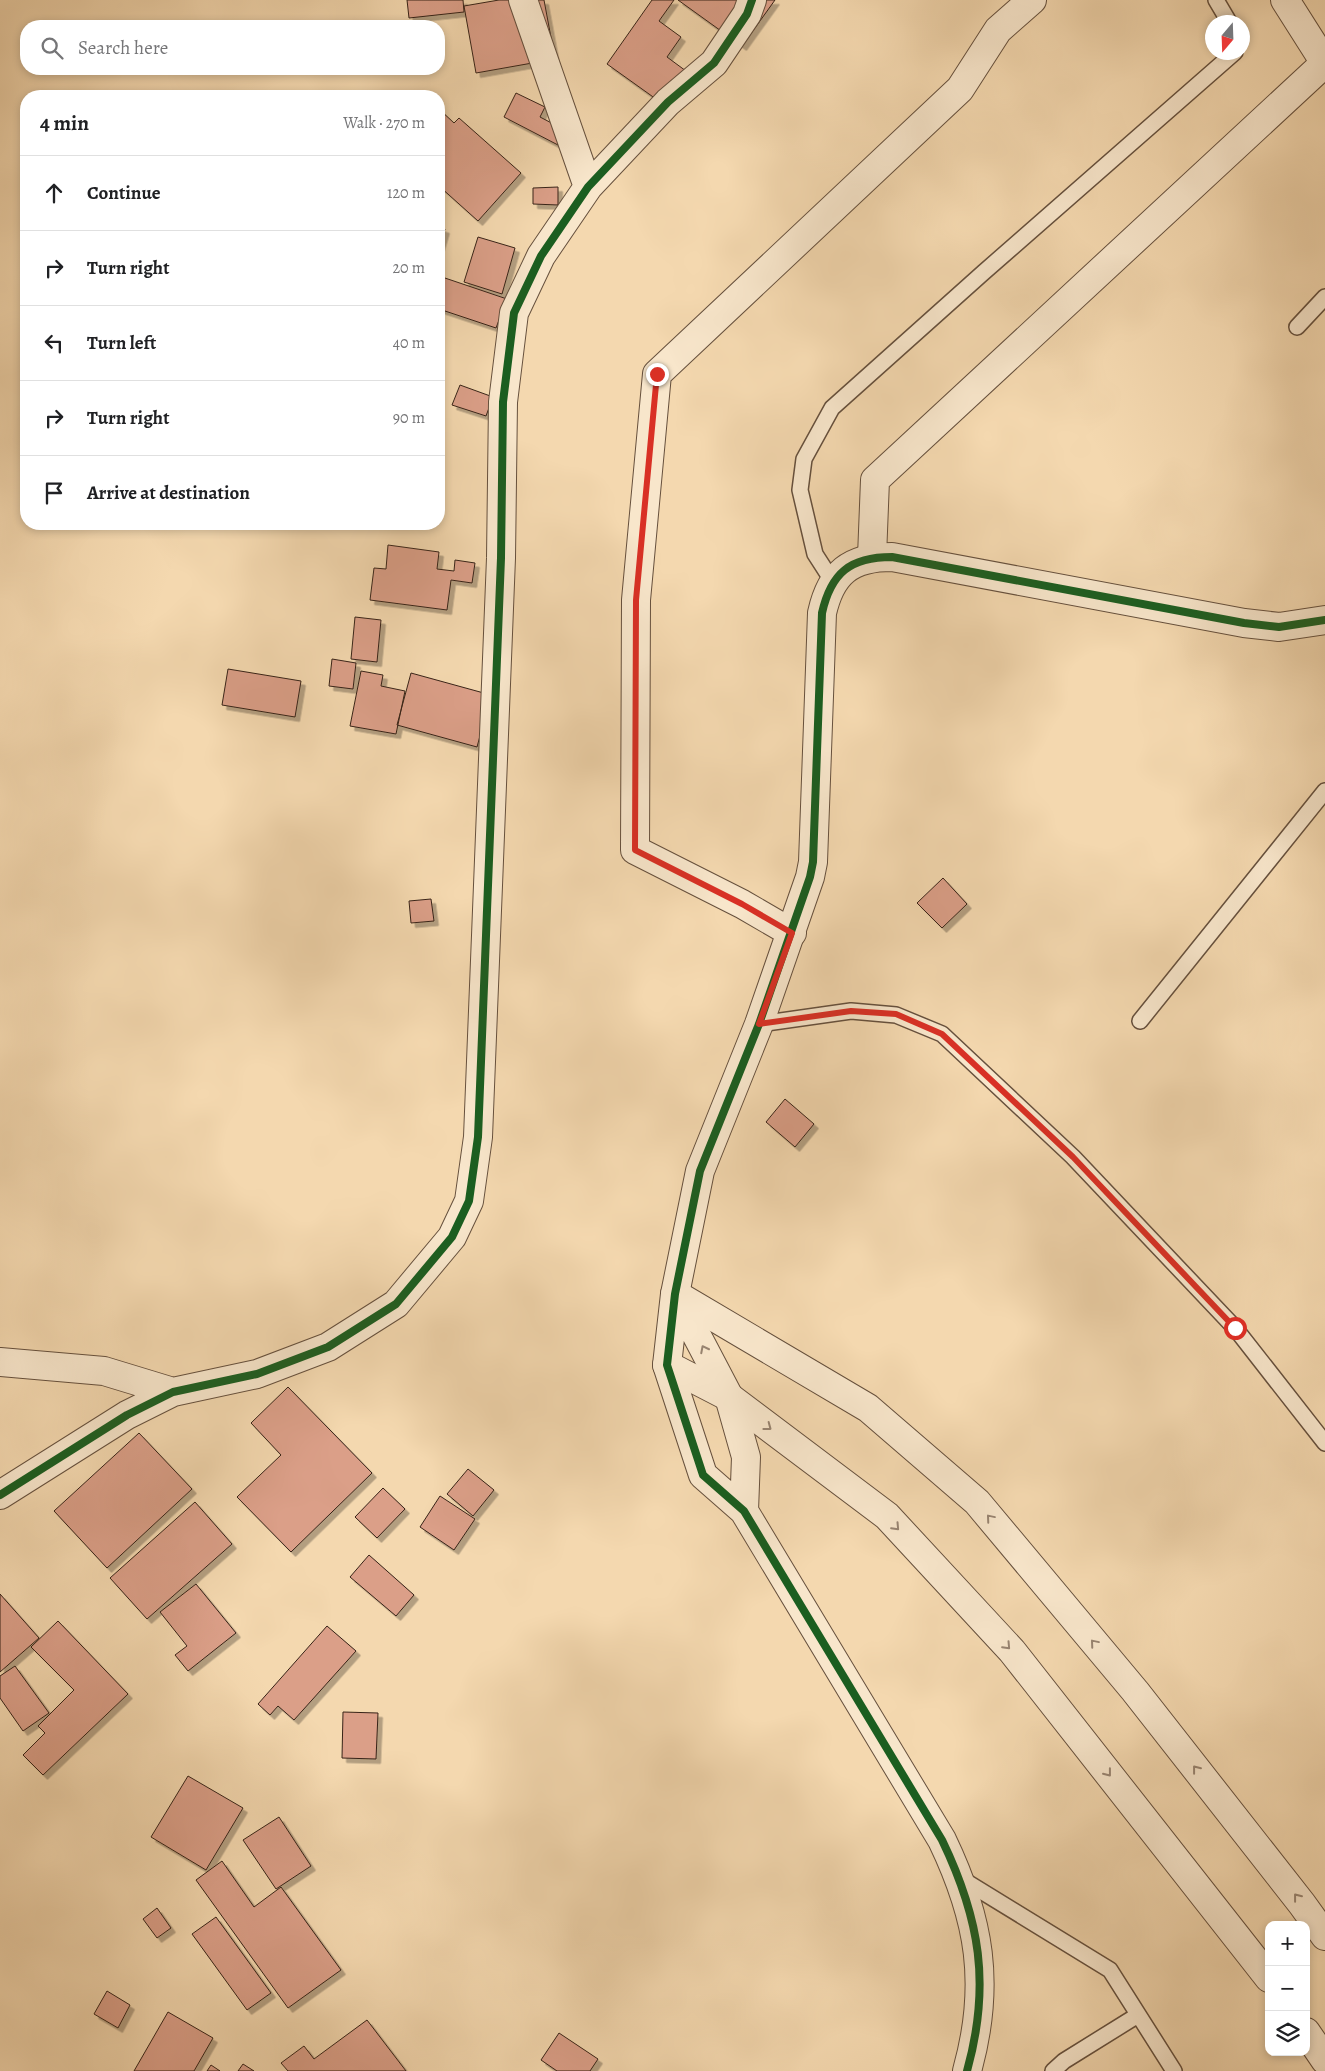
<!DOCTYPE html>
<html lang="en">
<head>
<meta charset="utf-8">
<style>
  :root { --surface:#fff; --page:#f6f6f6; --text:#202124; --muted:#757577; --line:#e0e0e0 }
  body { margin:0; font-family:Alegreya,serif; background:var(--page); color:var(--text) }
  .controls { position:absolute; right:15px; bottom:15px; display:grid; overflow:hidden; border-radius:10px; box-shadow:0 2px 8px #0003 }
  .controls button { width:45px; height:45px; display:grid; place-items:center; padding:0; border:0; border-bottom:1px solid var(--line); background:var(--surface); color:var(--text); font:25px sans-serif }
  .compass { position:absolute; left:1205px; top:15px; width:45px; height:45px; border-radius:50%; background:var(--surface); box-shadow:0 2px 8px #0003; rotate:199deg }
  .stop { position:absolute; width:15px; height:15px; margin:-11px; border:4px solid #d93025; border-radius:50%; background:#fff }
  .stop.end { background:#d93025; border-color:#fff; box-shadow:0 1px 5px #0008 }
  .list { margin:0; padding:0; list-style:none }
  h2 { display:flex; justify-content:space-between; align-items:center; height:65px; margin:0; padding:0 20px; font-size:21px }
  h2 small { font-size:16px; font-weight:400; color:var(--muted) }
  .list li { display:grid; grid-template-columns:32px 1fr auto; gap:15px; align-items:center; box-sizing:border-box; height:75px; padding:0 20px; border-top:1px solid var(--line) }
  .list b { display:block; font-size:19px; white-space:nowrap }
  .list em { font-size:16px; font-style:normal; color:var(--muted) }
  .icon { flex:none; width:28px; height:28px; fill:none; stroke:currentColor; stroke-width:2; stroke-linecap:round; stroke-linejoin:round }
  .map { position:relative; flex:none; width:1325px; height:2071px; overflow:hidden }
  .search { position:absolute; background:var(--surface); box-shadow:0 2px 8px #0003; left:20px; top:20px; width:425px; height:55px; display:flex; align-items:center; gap:12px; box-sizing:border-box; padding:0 18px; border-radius:20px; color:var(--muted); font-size:19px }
  .panel { position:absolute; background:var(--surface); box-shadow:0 2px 8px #0003; left:20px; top:90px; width:425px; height:440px; border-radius:20px }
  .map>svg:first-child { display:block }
  .building { fill:#db9f88; stroke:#372317; filter:url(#shadow) }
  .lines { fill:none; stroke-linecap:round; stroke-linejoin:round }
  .service-casing { stroke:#66503d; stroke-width:18 }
  .minor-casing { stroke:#66503d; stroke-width:30 }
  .tertiary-casing { stroke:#66503d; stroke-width:30 }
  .service { stroke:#f8e6cb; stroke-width:15 }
  .minor { stroke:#f8e6cb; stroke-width:28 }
  .tertiary { stroke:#f8e6cb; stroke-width:28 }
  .cycleway-casing { stroke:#f8e6cb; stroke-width:11 }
  .cycleway { stroke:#1b5e20; stroke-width:8 }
  .oneway { stroke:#988471 }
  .route { stroke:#d93025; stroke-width:6 }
</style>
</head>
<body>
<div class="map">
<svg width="1325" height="2071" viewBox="0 0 1325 2071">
  <defs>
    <filter id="shadow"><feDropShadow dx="4.5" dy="4.5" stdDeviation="0" flood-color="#0004"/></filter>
  </defs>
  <rect width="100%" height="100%" fill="#f4d8af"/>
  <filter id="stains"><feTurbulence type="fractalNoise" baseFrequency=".004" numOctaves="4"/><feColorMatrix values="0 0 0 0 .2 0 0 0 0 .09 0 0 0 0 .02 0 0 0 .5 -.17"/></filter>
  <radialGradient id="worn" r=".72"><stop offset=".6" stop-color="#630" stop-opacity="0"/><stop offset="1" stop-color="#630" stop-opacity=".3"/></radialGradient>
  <path class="building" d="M407,0H463L464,12L409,18Z
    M499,0H544L555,59L476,73L464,6Z
    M652,0H674L659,21L681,37L667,57L686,71L663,104L607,64Z
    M678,0H775L742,46Z
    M516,93L545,107L540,117L565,130L558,145L504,117Z
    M439,109L454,123L459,118L521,173L478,221L439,186Z
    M558,187V205L533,204V188Z
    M439,227L445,229L439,249Z
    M478,237L515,248L502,294L464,282Z
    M439,276L507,299L496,328L439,309Z
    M460,385L493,397L486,416L452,405Z
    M388,545L439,552L437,569L454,571L455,560L475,563L472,583L451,580L447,610L370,600L374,568L386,569Z
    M355,617L381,620L377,662L351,659Z
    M332,659L356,663L353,689L329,686Z
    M228,669L301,681L295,717L222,705Z
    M361,671L383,675L381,686L405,691L396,734L350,726Z
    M411,673L491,695L477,747L397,725Z
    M943,878L967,904L942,928L917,903Z
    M431,899L434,921L411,923L409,901Z
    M785,1099L814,1124L795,1147L766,1122Z
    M288,1387L372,1473L291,1552L237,1497L281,1455L251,1423Z
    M139,1433L192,1489L107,1568L54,1511Z
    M468,1469L494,1490L473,1516L447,1494Z
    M383,1488L405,1509L377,1538L355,1517Z
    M440,1496L475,1519L454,1550L420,1527Z
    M195,1502L232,1544L147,1619L110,1578Z
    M369,1555L414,1595L396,1616L350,1577Z
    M196,1584L236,1633L188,1671L175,1655L187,1646L160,1612Z
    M0,1594L39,1638L0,1672Z
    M58,1621L128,1694L43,1775L23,1755L45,1733L38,1726L74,1690L31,1647Z
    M327,1626L356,1651L294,1720L278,1706L270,1715L258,1704Z
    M15,1666L49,1713L23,1731L0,1698V1676Z
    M343,1712L378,1713L376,1759L342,1758Z
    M188,1776L243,1808L206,1870L151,1837Z
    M279,1817L311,1866L276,1889L243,1840Z
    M222,1861L254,1907L281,1887L341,1970L288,2008L196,1880Z
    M157,1908L171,1928L157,1938L143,1919Z
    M216,1917L271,1993L247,2010L192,1934Z
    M107,1991L130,2005L118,2028L94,2014Z
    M168,2012L213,2038L194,2071H134Z
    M367,2020L406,2071H288L281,2063L304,2046L314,2059Z
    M559,2033L598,2059L590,2071H557L541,2060Z
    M243,2064L254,2071H238Z
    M211,2065L220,2071H207Z"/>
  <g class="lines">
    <g class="service-casing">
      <path id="service" d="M1216,0L1229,22
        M1297,327L1325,297
        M833,582L815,554L800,490L804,459L832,408L984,272L1235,52
        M1140,1021L1325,791
        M759,1024L851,1011L896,1015L942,1034L1073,1157L1235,1328L1325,1443
        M960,1878L1110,1970L1174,2071
        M1053,2071L1064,2061L1138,2015"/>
    </g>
    <g class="minor-casing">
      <path id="minor" d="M523,0L588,187
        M1285,0L1325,63
        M872,557L875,480L1325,63
        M792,933L742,904L635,850L636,600L657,374L960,89L998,30L1032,0
        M675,1294L868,1408L977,1502L1135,1691L1302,1904L1325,1936
        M0,1362L104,1371L173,1392
        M667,1365L729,1397L887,1516L1012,1651L1269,1978
        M0,1495L127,1415L173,1392L257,1374L328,1347L396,1304L452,1237L469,1201L478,1137L501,558L503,402L514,313L541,256L588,187L668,102L714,63L747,14L752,0
        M1306,2032L1325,2060"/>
    </g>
    <g class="tertiary-casing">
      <path id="tertiary" d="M675,1294L729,1397L746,1457L744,1511
        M967,2071C991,1985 980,1919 942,1840L744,1511L703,1475L667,1365L675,1294L700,1171L759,1024L810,877L813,862L822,613C831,573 850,557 892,557L1244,623L1279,627L1325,620"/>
    </g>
    <use href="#service" class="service"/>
    <use href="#minor" class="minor"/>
    <use href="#tertiary" class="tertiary"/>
    <g class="cycleway-casing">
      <path id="cycleway" d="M0,1495L127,1415L173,1392L257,1374L328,1347L396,1304L452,1237L469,1201L478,1137L501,558L503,402L514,313L541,256L588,187L668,102L714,63L747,14L752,0
        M967,2071C991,1985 980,1919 942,1840L744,1511L703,1475L667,1365L675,1294L700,1171L759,1024L810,877L813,862L822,613C831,573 850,557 892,557L1244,623L1279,627L1325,620"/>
    </g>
    <use href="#cycleway" class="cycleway"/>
  </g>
  <defs><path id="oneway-chevron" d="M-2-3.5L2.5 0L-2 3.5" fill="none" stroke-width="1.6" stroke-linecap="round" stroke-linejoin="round" transform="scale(1.25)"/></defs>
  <g class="oneway">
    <use href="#oneway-chevron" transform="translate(704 1349) rotate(-117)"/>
    <use href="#oneway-chevron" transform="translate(768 1427) rotate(37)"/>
    <use href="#oneway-chevron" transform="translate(990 1518) rotate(-130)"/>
    <use href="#oneway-chevron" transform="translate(896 1527) rotate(47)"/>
    <use href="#oneway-chevron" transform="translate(1094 1643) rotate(-130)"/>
    <use href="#oneway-chevron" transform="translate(1007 1646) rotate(47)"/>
    <use href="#oneway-chevron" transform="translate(1196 1769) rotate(-128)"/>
    <use href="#oneway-chevron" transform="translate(1108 1773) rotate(52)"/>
    <use href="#oneway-chevron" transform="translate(1297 1897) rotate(-128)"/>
  </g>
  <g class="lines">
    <path class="route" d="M657,374L636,600L635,850L742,904L792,933L759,1024L851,1011L896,1014L942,1034L1073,1157L1235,1328"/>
  </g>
  <rect width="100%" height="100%" filter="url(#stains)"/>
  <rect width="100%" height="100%" fill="url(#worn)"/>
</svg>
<div class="controls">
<button>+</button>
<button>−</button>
<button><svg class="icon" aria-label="layers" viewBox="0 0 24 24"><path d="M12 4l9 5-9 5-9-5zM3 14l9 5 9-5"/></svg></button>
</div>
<svg class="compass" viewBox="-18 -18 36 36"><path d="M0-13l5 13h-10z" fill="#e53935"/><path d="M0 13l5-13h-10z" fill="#757577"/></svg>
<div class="stop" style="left:1235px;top:1328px"></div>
<div class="stop end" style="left:657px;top:374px"></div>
<div class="search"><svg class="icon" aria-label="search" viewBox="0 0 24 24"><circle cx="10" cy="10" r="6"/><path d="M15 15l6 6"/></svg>Search here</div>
<section class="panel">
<h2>4 min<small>Walk · 270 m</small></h2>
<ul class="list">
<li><svg class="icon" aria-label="ahead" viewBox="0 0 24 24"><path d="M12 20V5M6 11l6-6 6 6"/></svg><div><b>Continue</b></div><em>120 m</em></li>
<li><svg class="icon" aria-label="right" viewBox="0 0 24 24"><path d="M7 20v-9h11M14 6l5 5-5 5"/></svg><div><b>Turn right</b></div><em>20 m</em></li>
<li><svg class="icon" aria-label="left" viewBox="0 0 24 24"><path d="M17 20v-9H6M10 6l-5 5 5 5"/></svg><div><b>Turn left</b></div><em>40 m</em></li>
<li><svg class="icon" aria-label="right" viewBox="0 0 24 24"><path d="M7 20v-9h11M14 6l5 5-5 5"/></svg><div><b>Turn right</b></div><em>90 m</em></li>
<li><svg class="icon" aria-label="arrive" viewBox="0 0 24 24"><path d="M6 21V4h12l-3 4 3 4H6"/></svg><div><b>Arrive at destination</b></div></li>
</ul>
</section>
</div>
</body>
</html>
